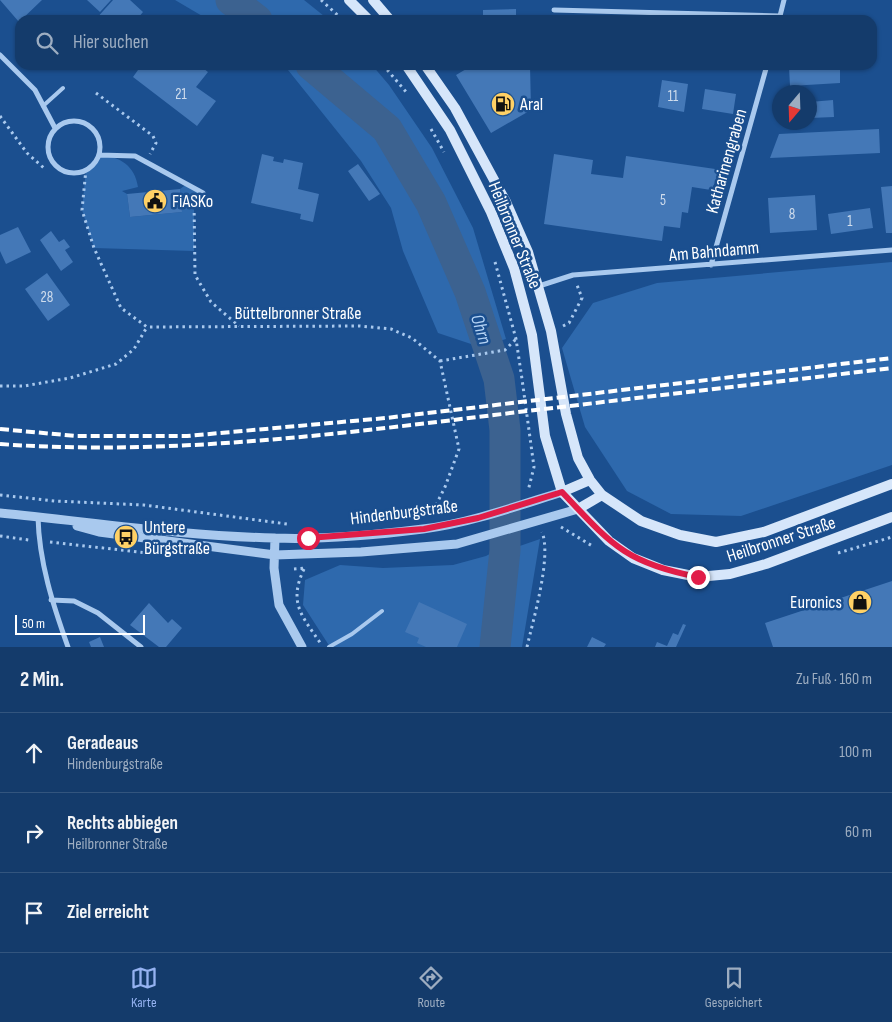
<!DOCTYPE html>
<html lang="de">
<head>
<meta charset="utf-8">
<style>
  :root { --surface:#143b6b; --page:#1d4271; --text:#f1f3f6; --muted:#9dadc1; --line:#33557e; --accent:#95b2f1 }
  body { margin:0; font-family:"Sofia Sans Condensed",sans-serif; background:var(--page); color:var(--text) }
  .compass { position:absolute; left:772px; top:85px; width:45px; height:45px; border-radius:50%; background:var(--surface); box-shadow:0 1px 4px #0004; rotate:199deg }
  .scale { position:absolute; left:15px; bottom:12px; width:130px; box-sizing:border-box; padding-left:5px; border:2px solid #fff; border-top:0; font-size:14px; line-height:18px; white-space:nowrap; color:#fff; -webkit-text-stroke:4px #1b4f8f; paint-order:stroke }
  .stop { position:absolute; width:15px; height:15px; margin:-11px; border:4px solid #e11d48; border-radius:50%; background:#fff }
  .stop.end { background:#e11d48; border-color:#fff; box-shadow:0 1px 5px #0008 }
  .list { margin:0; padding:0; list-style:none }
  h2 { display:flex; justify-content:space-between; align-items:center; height:65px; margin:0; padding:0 20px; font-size:21px }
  h2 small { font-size:16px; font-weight:400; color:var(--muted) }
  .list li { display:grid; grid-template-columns:32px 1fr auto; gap:15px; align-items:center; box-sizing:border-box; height:80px; padding:0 20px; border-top:1px solid var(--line) }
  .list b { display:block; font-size:19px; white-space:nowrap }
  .list p { margin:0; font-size:16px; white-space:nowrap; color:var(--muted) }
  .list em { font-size:16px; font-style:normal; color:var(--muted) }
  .icon { flex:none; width:28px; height:28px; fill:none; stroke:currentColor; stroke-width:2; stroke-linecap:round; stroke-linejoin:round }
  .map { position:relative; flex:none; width:892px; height:647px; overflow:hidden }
  .search { position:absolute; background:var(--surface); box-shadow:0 1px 4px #0004; left:15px; right:15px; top:15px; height:55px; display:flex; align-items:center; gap:12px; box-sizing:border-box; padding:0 18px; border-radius:15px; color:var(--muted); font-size:19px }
  .sheet { height:305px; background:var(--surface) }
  nav { display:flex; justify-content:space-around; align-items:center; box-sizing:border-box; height:70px; border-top:1px solid var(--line); background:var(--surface); font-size:14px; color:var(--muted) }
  nav a { display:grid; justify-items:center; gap:2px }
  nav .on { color:var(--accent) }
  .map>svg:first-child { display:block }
  .green { fill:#2e69ad }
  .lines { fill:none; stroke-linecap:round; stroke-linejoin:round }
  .river { stroke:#3c6290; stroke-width:31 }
  .building { fill:#4478b7 }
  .path { stroke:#a9c9ee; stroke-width:3; stroke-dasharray:2.5 4; stroke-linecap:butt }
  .service { stroke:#a9c9ee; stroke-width:4 }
  .minor { stroke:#a9c9ee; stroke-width:5 }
  .tertiary { stroke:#a9c9ee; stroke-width:9 }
  .secondary { stroke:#d6e6fa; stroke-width:10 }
  .rail { stroke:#fff; stroke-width:4; stroke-dasharray:9 4; stroke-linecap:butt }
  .route { stroke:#e11d48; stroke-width:6 }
  .labels { text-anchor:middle; stroke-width:5; stroke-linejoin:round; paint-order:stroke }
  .number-label { font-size:15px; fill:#d0dded }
  .poi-label { font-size:18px; fill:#fff; stroke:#1b4f8f; text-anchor:start }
  .street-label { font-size:18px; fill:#fff; stroke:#1b4f8f }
  .water-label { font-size:19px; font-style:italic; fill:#b5d3f5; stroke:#1b4f8f }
</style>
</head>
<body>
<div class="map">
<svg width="892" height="647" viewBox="0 0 892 647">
  <rect width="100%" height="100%" fill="#1b4f8f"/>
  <path class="green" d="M175,0H304L329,20H209Z
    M284,65H372L389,85L432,148L473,228L506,339L480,347L438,333L403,251L391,208L361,161Z
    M99,155C120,156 135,166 138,187L122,191L127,194L130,217L182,212L180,189L187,184L203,193L194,200V251L94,248L82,210L86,169L95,164Z
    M892,262V465L741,516L671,514L627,491L585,427L562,348L593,303L657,283Z
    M540,539L522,647H507L511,549Z
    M495,551L491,647H330L303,605L305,580L340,565L383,568L453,565L486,556Z"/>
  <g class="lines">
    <path class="river" d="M231,0L257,20
      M311,65L387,129L431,203L470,292L499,379L505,430V550L495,647"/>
  </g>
  <path class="building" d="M0,0H42L19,22Z
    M87,0H111L100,12Z
    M113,0H130L143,12L138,18L140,20H95Z
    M516,9V20H483V10Z
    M131,65H199L208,72L196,87L216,101L197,126L133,77L138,70Z
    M473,65H530L531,110L491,133L456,75Z
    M715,65H740L739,69Z
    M840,65V83L790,86L789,67Z
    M662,80L688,84L684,112L658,107Z
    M705,89L736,94L733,114L702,109Z
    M833,100L834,117L810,118V102Z
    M879,129L880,153L770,158L779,134Z
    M262,154L274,157L273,161L283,163L284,159L303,163L298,189L319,194L313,222L300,219L301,214L251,203Z
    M554,154L593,160L591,174L623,178L626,156L722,170L711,190L692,187L688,213L682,212L680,228L664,226L662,241L544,224Z
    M358,164L380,194L369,201L348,171Z
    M892,186V233H886L881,187Z
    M180,189L182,212L130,217L127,194Z
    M815,195L817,230L770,233L768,198Z
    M870,208L873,228L831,234L828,214Z
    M18,227L31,252L6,264L0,251V235Z
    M51,231L59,242L64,239L70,247L65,250L73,262L61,271L40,240Z
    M47,273L70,305L48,321L25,289Z
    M892,581V647H773L765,623Z
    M419,602L467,624L457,647H426L417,643L419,638L405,632Z
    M149,603L168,623L172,619L182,628L166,647H159L130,625Z
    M683,624L686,625L676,647H655L657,642L667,646L673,633L678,635Z
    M100,637L104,647H91L89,642Z
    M592,637L606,644L604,647H587Z"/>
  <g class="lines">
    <path class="path" d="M321,0L343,20
      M383,65L407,93
      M96,93L153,136L156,143L150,154
      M0,116L27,153L45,169
      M431,129L444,152
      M86,169L82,210L94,248L121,308L147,327L360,326L391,329L412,338L440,361L459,449L445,487L431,515
      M194,200L195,275L211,302L239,326
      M495,262L516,339L522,379L534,467L528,491
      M563,326L569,323L582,298L577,285
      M440,361L505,350L516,339
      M0,386H24L70,378L116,364L134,349L147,327
      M0,495L55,501L144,505L287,524
      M561,527L594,547
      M0,536L29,540
      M50,542L156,554
      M838,553L892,537
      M294,569L307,568
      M304,569C288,603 302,616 321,644
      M527,647C533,620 552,557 542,532"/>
    <path class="service" d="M43,106L63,88
      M329,647L352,634L382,611"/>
    <path class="minor" d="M554,10L780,16
      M779,20L784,0
      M0,55L35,90L55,128
      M48 147a26 26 0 1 1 52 0a26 26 0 1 1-52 0Z
      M99,155L135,156L203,193
      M711,265L767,65
      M539,286L573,275L892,250
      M38,517C39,562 53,605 68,647
      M51,600L74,601L98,613L141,647"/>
    <path class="tertiary" d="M0,513C92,522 183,536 275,538C324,540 375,535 423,529C470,523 517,506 562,492
      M77,526L99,532L275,555L361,552L457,544L578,509
      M275,538L274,568L279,605L302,647"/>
    <path class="secondary" d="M349,0L369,20
      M373,0L390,20
      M406,65L450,130L491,212L514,268L532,335L545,436L562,492L609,541L633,558L663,570L698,577L730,574L766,564L892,517
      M425,65L455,108L506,202L528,252L551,331L566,414L578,458L590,480L602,495L641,521L680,535L716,542L764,532L892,484
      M562,492L590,480
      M578,509L602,495"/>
    <path class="rail" d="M0,429L76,436H187L386,418L892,358
      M0,444C164,456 331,435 494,415C627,399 759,384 892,368"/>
  </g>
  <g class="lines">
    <path class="route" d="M308,538L424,529L478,518L562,492C611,544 625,563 698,577"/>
  </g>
  <defs>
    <g id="fuel-disc" transform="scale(1.25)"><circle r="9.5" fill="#ffd166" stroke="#1b4f8f"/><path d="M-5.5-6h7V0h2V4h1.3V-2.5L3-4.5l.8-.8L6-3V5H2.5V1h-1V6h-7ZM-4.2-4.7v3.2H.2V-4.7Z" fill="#111"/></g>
    <g id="civic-disc" transform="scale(1.25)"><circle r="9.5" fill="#ffd166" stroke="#1b4f8f"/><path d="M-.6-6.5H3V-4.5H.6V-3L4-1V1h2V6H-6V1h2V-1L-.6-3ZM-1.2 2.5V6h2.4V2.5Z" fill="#111"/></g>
    <g id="bus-disc" transform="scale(1.25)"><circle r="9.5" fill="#ffd166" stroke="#1b4f8f"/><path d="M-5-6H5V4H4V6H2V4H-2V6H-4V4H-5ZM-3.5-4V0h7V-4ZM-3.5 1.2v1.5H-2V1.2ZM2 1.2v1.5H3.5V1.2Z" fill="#111"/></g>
    <g id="shop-disc" transform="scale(1.25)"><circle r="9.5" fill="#ffd166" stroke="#1b4f8f"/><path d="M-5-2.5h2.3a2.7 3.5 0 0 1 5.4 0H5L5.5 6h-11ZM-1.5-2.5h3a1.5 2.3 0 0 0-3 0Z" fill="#111"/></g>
  </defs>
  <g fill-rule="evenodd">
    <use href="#fuel-disc" x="503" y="104"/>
    <use href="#civic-disc" x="155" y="201"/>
    <use href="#bus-disc" x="126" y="537"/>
    <use href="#shop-disc" x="860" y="602"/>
  </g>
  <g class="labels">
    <g class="number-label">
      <text x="181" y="99">21</text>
      <text x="673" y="101">11</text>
      <text x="663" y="205">5</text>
      <text x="792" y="219">8</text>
      <text x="850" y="226">1</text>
      <text x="47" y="302">28</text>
    </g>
    <g class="poi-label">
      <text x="520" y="110">Aral</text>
      <text x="172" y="207">FiASKo</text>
      <text x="144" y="533">Untere<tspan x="144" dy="21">Bürgstraße</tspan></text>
      <text x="842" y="608" text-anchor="end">Euronics</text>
    </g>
    <g class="street-label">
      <text transform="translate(726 161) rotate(-74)" y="6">Katharinengraben</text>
      <text transform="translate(515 235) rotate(68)" y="6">Heilbronner Straße</text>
      <text transform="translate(714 251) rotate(-5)" y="6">Am Bahndamm</text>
      <text x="298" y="319">Büttelbronner Straße</text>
      <text transform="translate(404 512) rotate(-7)" y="6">Hindenburgstraße</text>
      <text transform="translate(781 539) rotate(-18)" y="6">Heilbronner Straße</text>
    </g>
    <g class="water-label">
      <text transform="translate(482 329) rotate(72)" y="7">Ohrn</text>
    </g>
  </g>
</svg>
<svg class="compass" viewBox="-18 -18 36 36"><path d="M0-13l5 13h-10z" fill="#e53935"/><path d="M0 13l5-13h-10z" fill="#9dadc1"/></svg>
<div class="scale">50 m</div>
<div class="stop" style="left:308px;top:538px"></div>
<div class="stop end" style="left:698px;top:577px"></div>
<div class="search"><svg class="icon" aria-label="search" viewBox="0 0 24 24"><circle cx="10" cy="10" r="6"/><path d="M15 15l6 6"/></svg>Hier suchen</div>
</div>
<section class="sheet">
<h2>2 Min.<small>Zu Fuß · 160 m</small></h2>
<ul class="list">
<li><svg class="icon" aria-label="ahead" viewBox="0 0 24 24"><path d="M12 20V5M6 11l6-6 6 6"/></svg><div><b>Geradeaus</b><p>Hindenburgstraße</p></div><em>100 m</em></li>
<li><svg class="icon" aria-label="right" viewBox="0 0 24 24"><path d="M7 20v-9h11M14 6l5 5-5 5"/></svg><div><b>Rechts abbiegen</b><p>Heilbronner Straße</p></div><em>60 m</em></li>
<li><svg class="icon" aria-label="arrive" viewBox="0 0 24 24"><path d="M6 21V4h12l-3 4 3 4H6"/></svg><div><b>Ziel erreicht</b></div></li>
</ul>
</section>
<nav>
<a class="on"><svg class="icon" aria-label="map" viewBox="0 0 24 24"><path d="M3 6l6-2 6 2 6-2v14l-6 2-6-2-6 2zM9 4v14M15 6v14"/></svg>Karte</a>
<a><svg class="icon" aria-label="directions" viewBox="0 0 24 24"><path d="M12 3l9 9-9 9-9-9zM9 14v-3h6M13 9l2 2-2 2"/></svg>Route</a>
<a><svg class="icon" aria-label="saved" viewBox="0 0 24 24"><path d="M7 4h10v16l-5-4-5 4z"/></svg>Gespeichert</a>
</nav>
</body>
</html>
